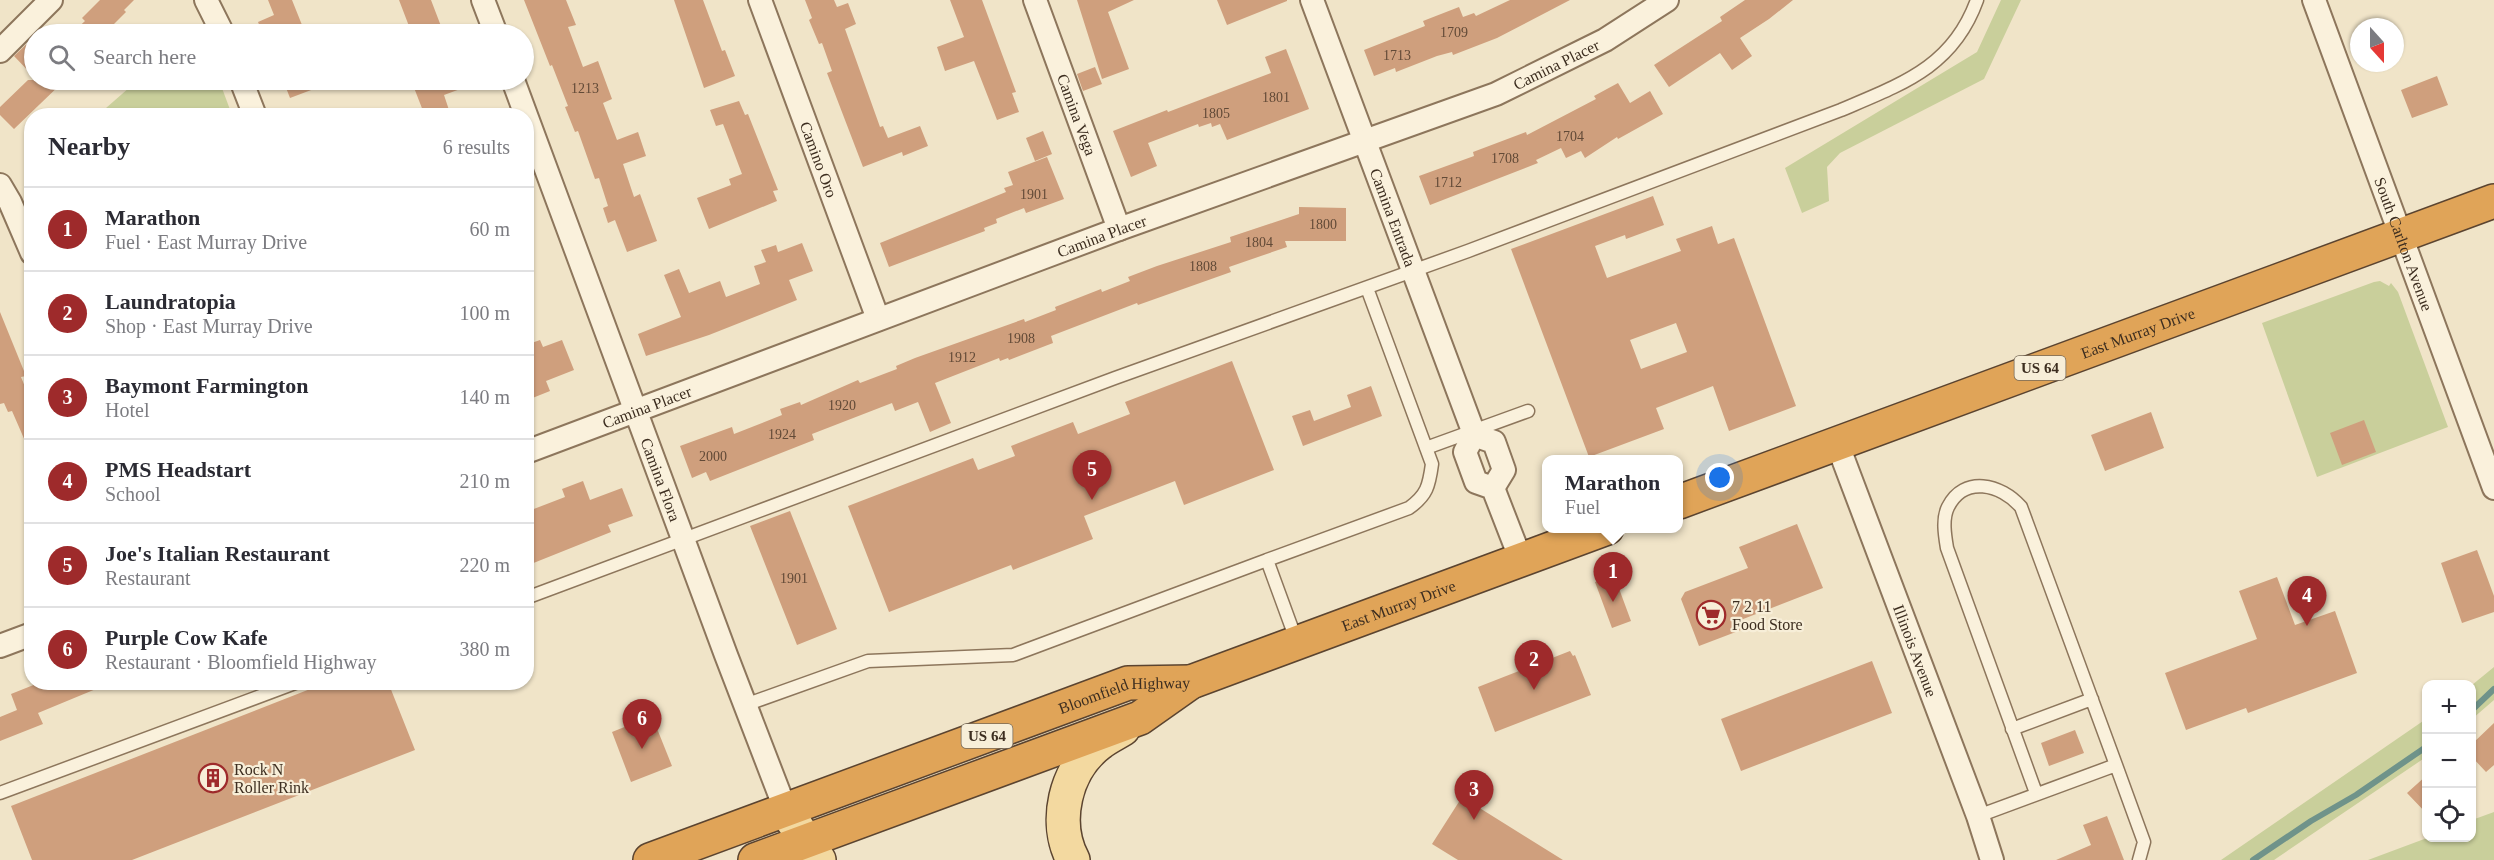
<!DOCTYPE html>
<html lang="en">
<head>
<meta charset="utf-8">
<style>
  :root { --surface:#fff; --page:#f7f7f7; --text:#2b2b33; --muted:#7c7c81; --line:#e1e1e2; --accent:#9e2a2b }
  body { margin:0; font-family:Georgia,serif; background:var(--page); color:var(--text) }
  .controls { position:absolute; right:18px; bottom:18px; display:grid; overflow:hidden; border-radius:12px; box-shadow:0 2px 4px #0004 }
  .controls button { width:54px; height:54px; display:grid; place-items:center; padding:0; border:0; border-bottom:2px solid var(--line); background:var(--surface); color:var(--text); font:30px sans-serif }
  .compass { position:absolute; left:2350px; top:18px; width:54px; height:54px; border-radius:50%; background:var(--surface); box-shadow:0 2px 4px #0004; rotate:159deg }
  .you { position:absolute; left:1720px; top:478px; width:21px; height:21px; margin:-15px; border:4px solid #fff; border-radius:50%; background:#1a73e8; box-shadow:0 0 0 9px #1a73e833 }
  .badge { display:grid; place-items:center; width:39px; height:39px; border-radius:50%; background:var(--accent); color:#fff; font-size:20px; font-weight:700 }
  .pin { position:absolute; translate:-50% -50px; filter:drop-shadow(0 2px 3px #0008) }
  .pin::after { content:''; position:absolute; top:32px; width:21px; height:18px; background:inherit; clip-path:polygon(0 0,100% 0,50% 100%) }
  .popup { position:absolute; left:1542px; top:455px; width:141px; height:78px; box-sizing:border-box; display:grid; place-content:center; border-radius:12px; background:var(--surface); filter:drop-shadow(0 2px 4px #0005); font-size:20px; white-space:nowrap; color:var(--muted) }
  .popup b { font-size:22px; color:var(--text) }
  .popup::after { content:''; position:absolute; left:50%; top:100%; margin-left:-12px; border:12px solid transparent; border-top-color:var(--surface) }
  .list { margin:0; padding:0; list-style:none }
  h2 { display:flex; justify-content:space-between; align-items:center; height:78px; margin:0; padding:0 24px; font-size:26px }
  h2 small { font-size:20px; font-weight:400; color:var(--muted) }
  .list li { display:grid; grid-template-columns:39px 1fr auto; gap:18px; align-items:center; box-sizing:border-box; height:84px; padding:0 24px; border-top:2px solid var(--line) }
  .list b { display:block; font-size:22px; white-space:nowrap }
  .list p { margin:0; font-size:20px; white-space:nowrap; color:var(--muted) }
  .list em { font-size:20px; font-style:normal; color:var(--muted) }
  .icon { flex:none; width:33px; height:33px; fill:none; stroke:currentColor; stroke-width:2; stroke-linecap:round; stroke-linejoin:round }
  .map { position:relative; flex:none; width:2494px; height:860px; overflow:hidden }
  .search { position:absolute; background:var(--surface); box-shadow:0 2px 4px #0004; left:24px; top:24px; width:510px; height:66px; display:flex; align-items:center; gap:15px; box-sizing:border-box; padding:0 21px; border-radius:33px; color:var(--muted); font-size:22px }
  .panel { position:absolute; background:var(--surface); box-shadow:0 2px 4px #0004; left:24px; top:108px; width:510px; height:582px; border-radius:24px }
  .map>svg:first-child { display:block }
  .green { fill:#c9cf9b }
  .lines { fill:none; stroke-linecap:round; stroke-linejoin:round }
  .stream { stroke:#6f938a; stroke-width:6 }
  .building { fill:#cf9f7d; fill-rule:evenodd }
  .lane-casing { stroke:#8d765c; stroke-width:15 }
  .street-casing { stroke:#8d765c; stroke-width:26 }
  .primary-casing { stroke:#5b4430; stroke-width:36 }
  .highway-casing { stroke:#5b4430; stroke-width:36 }
  .lane { stroke:#faf1dc; stroke-width:12 }
  .street { stroke:#faf1dc; stroke-width:22 }
  .primary { stroke:#f3d9a0; stroke-width:33 }
  .highway { stroke:#e0a458; stroke-width:33 }
  .labels { text-anchor:middle; stroke-width:4.5; stroke-linejoin:round; paint-order:stroke }
  .number-label { font-size:14px; fill:#624a37 }
  .shield { fill:#f7eed8; stroke:#756857; stroke-width:1.5 }
  .shield-label { font-size:15px; font-weight:bold; fill:#3d2e20 }
  .street-label { font-size:16px; fill:#3d2e20; stroke:#f7eed8 }
  .poi-label { font-size:16px; fill:#3d2e20; stroke:#f7eed8; text-anchor:start }
</style>
</head>
<body>
<div class="map">
<svg width="2494" height="860" viewBox="0 0 2494 860">
  <rect width="100%" height="100%" fill="#f0e4c8"/>
  <path class="green" d="M2001,0H2021L1984,79L1840,153L1827,167L1829,201L1802,213L1785,168L1977,52Z
    M138,80H219L232,115H98Z
    M2380,281L2389,286L2391,283L2398,292L2448,427L2317,477L2262,323L2374,282Z
    M2494,667V700L2472,719V685Z
    M2426,719V757L2274,860H2221Z
    M2494,812V860H2368L2427,838H2472V820Z"/>
  <g class="lines">
    <path class="stream" d="M2472,710L2494,689
      M2253,860L2311,821L2356,795L2426,747"/>
  </g>
  <path class="building" d="M100,0H134L124,10L126,12L104,34H71L85,21L82,18Z
    M268,0H292L304,30L292,34H263L258,22L274,15Z
    M399,0H431L444,34H412Z
    M524,0H566L576,25L568,27L583,67L598,61L612,99L603,103L617,140L638,132L646,156L623,164L634,197L640,194L657,241L627,252L615,220L608,223L603,208L608,206L599,178L595,179L578,131L575,132L565,107L568,106L552,65L550,66Z
    M674,0H703L722,51L725,50L735,76L704,88Z
    M805,0H834L837,7L848,3L856,24L845,29L880,127L883,126L888,138L920,126L928,146L903,156L902,152L863,167L827,73L832,71L822,43L819,44L809,20L812,18Z
    M950,0H982L1016,92L1012,93L1019,112L997,120L974,61L945,71L937,47L964,37Z
    M1077,0H1134L1108,12L1129,69L1102,79Z
    M1217,0H1287V1L1227,25Z
    M1510,0H1570L1497,38L1453,55L1452,52L1437,56L1396,72L1395,68L1374,76L1364,50L1425,26L1423,21L1459,7L1463,17L1474,13L1476,16Z
    M1745,0H1793L1769,19L1740,38L1752,56L1732,70L1720,53L1669,87L1654,65L1722,21L1720,17Z
    M34,37V77L14,56Z
    M1286,49L1309,109L1227,140L1220,124L1212,127L1211,123L1199,127L1198,124L1148,143L1157,166L1131,177L1113,131L1167,110L1168,112L1271,73L1265,57Z
    M1095,67L1102,84L1083,91L1077,74Z
    M2437,76L2448,105L2412,118L2401,90Z
    M28,80H65L14,129L0,115V107Z
    M283,80H335V81L290,98Z
    M411,80H482V81L444,95L451,116H425Z
    M1618,83L1630,103L1650,91L1663,114L1618,139L1617,137L1585,158L1581,151L1566,158L1561,148L1536,160L1538,163L1430,205L1419,176L1474,156L1473,152L1526,132L1527,135L1596,99L1594,96Z
    M739,101L745,115L748,114L778,190L773,191L777,201L709,229L697,198L731,185L729,179L742,174L723,124L716,126L710,110Z
    M1043,131L1052,154L1035,161L1026,138Z
    M1047,157L1064,199L1026,213L1024,208L996,219L997,223L984,228L985,231L889,267L880,243L1006,192L1004,188L1013,185L1008,172Z
    M1653,196L1664,225L1626,239L1625,235L1595,246L1607,278L1681,251L1676,239L1712,226L1718,244L1734,238L1796,406L1729,431L1713,386L1656,408L1664,429L1589,457L1511,249ZM1676,323L1687,352L1641,369L1630,340Z
    M1299,207L1346,208V241H1285L1287,247L1229,267L1231,272L1138,305L1137,303L1051,336L1053,343L1009,360L1008,358L1000,361L999,358L935,383L951,423L930,432L918,402L895,411L892,403L812,434L814,440L710,481L706,472L692,478L680,446L732,427L734,434L782,415L780,409L800,402L801,405L858,380L860,383L897,369L896,366L915,358L1024,319L1025,322L1056,310L1055,307L1101,289L1102,292L1130,281L1128,277L1157,266L1231,242L1230,237L1299,214Z
    M802,243L813,271L789,280L797,300L709,335L646,356L638,334L681,317L664,275L679,269L689,293L720,281L726,297L760,284L754,266L766,262L761,250L776,245L778,252Z
    M0,312L26,376L21,377L32,404V457L12,411L8,412L4,403L0,404Z
    M540,340L543,347L562,340L574,370L546,381L550,391L530,399L526,390V345Z
    M1232,361L1274,470L1184,505L1175,481L1084,516L1093,539L1013,570L1011,565L889,612L848,506L973,458L978,470L1015,456L1011,446L1073,422L1078,434L1130,414L1125,402Z
    M1371,386L1382,416L1303,446L1292,416L1310,410L1314,421L1351,407L1347,395Z
    M2151,412L2164,448L2105,471L2091,435Z
    M2364,420L2376,452L2342,465L2330,433Z
    M583,481L590,500L622,488L633,516L608,525L611,532L531,564L526,555V512L565,497L562,489Z
    M790,511L837,629L797,645L750,526Z
    M1797,524L1823,588L1738,621L1741,630L1699,646L1681,599L1685,592L1748,568L1739,547Z
    M2477,550L2494,596V612L2462,623L2441,563Z
    M1614,575L1631,621L1612,628L1595,582Z
    M2277,577L2295,625L2335,611L2357,673L2248,713L2246,708L2186,730L2165,673L2257,639L2239,591Z
    M1570,651L1573,656L1575,655L1591,695L1495,732L1478,687Z
    M1872,661L1892,713L1741,771L1721,719Z
    M41,682L108,684L38,713L43,724L0,741V717L17,710L11,694Z
    M328,682H388L415,750L132,860H32L11,806Z
    M652,716L672,766L631,782L612,732Z
    M2494,723V765L2486,772L2472,757V744Z
    M2075,730L2084,753L2049,766L2041,743Z
    M2427,775V814L2407,793Z
    M1462,797L1563,860H1458L1432,844Z
    M2107,816L2124,860H2056L2091,845L2083,825Z"/>
  <g class="lines">
    <g class="lane-casing">
      <path id="lane" d="M1426,448L1528,411
        M1267,560L1409,508C1427,495 1429,486 1432,464L1367,288
        M526,598L1115,378L1468,251L1841,110C1902,84 1953,67 1977,0
        M745,705L868,661L1013,655L1267,560L1297,642
        M2012,729L2092,699
        M2116,765L2144,842L2139,860
        M0,793L298,682
        M1978,816L2116,765L2021,507C2001,484 1964,475 1948,507C1942,519 1945,536 1947,548L2036,793"/>
    </g>
    <g class="street-casing">
      <g id="street">
        <path d="M206,0L223,34"/>
        <path d="M483,0L496,34"/>
        <path id="s1" d="M760,0L878,319"/>
        <path id="s2" d="M1035,0L1119,229"/>
        <path id="s3" d="M1312,0L1473,431L1474,435L1465,452L1476,482L1493,488L1521,560"/>
        <path id="s4" d="M2314,0L2494,488"/>
        <path d="M0,51L51,0"/>
        <path d="M241,80L255,116"/>
        <path id="s5" d="M513,80L726,655L786,811"/>
        <path d="M0,185L10,202L32,253"/>
        <path d="M1474,435L1494,442L1504,470L1493,488"/>
        <path id="s6" d="M1837,443L1978,816L1992,860"/>
        <path id="s7" d="M526,452L1119,229L1496,94L1605,40L1667,0"/>
        <path d="M0,646L32,634"/>
      </g>
    </g>
    <g class="primary-casing">
      <path id="primary" d="M786,811L819,860
        M1073,860C1053,822 1065,770 1099,744C1106,738 1115,734 1123,729"/>
    </g>
    <g class="highway-casing">
      <g id="highway">
        <path id="s8" d="M1679,502L2494,201"/>
        <path id="s9" d="M650,860L1128,683L1191,682"/>
        <path id="s10" d="M755,860L1140,718L1191,682L1607,528"/>
      </g>
    </g>
    <use href="#lane" class="lane"/>
    <use href="#street" class="street"/>
    <use href="#primary" class="primary"/>
    <use href="#highway" class="highway"/>
  </g>
  <defs>
    <g id="supermarket-ring" transform="scale(1.5)"><circle r="9.5" fill="#f7eed8" stroke="#9e2a2b" stroke-width="1.5"/><path d="M-6-5.5h2.5l.6 2H6L4.5 2H-2.5L-4.4-4H-6ZM-1.5 3.2a1.3 1.3 0 1 0 .1 0ZM3 3.2a1.3 1.3 0 1 0 .1 0Z" fill="#9e2a2b"/></g>
    <g id="building-ring" transform="scale(1.5)"><circle r="9.5" fill="#f7eed8" stroke="#9e2a2b" stroke-width="1.5"/><path d="M-4-6H4V6H1V3H-1V6H-4ZM-2.5-4.3h1.7v1.8h-1.7ZM.8-4.3h1.7v1.8H.8ZM-2.5-1h1.7V.8h-1.7ZM.8-1h1.7V.8H.8Z" fill="#9e2a2b"/></g>
  </defs>
  <g fill-rule="evenodd">
    <use href="#supermarket-ring" x="1711" y="615"/>
    <use href="#building-ring" x="213" y="778"/>
  </g>
  <g class="labels">
    <g class="number-label">
      <text x="1454" y="37">1709</text>
      <text x="1397" y="60">1713</text>
      <text x="585" y="93">1213</text>
      <text x="1276" y="102">1801</text>
      <text x="1216" y="118">1805</text>
      <text x="1570" y="141">1704</text>
      <text x="1505" y="163">1708</text>
      <text x="1448" y="187">1712</text>
      <text x="1034" y="199">1901</text>
      <text x="1323" y="229">1800</text>
      <text x="1259" y="247">1804</text>
      <text x="1203" y="271">1808</text>
      <text x="1021" y="343">1908</text>
      <text x="962" y="362">1912</text>
      <text x="842" y="410">1920</text>
      <text x="782" y="439">1924</text>
      <text x="713" y="461">2000</text>
      <text x="794" y="583">1901</text>
    </g>
    <g class="shield">
      <rect x="2014.5" y="356" width="51" height="24" rx="4.5"/>
      <rect x="961.5" y="724" width="51" height="24" rx="4.5"/>
    </g>
    <g class="shield-label">
      <text x="2040" y="373">US 64</text>
      <text x="987" y="741">US 64</text>
    </g>
    <g class="street-label">
      <text dy="6" stroke="none"><textPath href="#s7" startOffset="1101">Camina Placer</textPath></text>
      <text dy="6" stroke="none"><textPath href="#s2" startOffset="122">Camina Vega</textPath></text>
      <text dy="6" stroke="none"><textPath href="#s1" startOffset="170">Camino Oro</textPath></text>
      <text dy="6" stroke="none"><textPath href="#s3" startOffset="232">Camina Entrada</textPath></text>
      <text dy="6" stroke="none"><textPath href="#s7" startOffset="615">Camina Placer</textPath></text>
      <text dy="6" stroke="none"><textPath href="#s4" startOffset="260">South Carlton Avenue</textPath></text>
      <text dy="6" stroke="none"><textPath href="#s8" startOffset="489">East Murray Drive</textPath></text>
      <text dy="6" stroke="none"><textPath href="#s7" startOffset="129">Camina Placer</textPath></text>
      <text dy="6" stroke="none"><textPath href="#s5" startOffset="426">Camina Flora</textPath></text>
      <text dy="6" stroke="none"><textPath href="#s10" startOffset="694">East Murray Drive</textPath></text>
      <text dy="6" stroke="none"><textPath href="#s6" startOffset="222">Illinois Avenue</textPath></text>
      <text dy="6" stroke="none"><textPath href="#s9" startOffset="504">Bloomfield Highway</textPath></text>
    </g>
    <g class="poi-label">
      <text x="1732" y="612">7 2 11<tspan x="1732" dy="18">Food Store</tspan></text>
      <text x="234" y="775">Rock N<tspan x="234" dy="18">Roller Rink</tspan></text>
    </g>
  </g>
</svg>
<div class="controls">
<button>+</button>
<button>−</button>
<button><svg class="icon" aria-label="locate" viewBox="0 0 24 24"><circle cx="12" cy="12" r="6"/><path d="M12 2v4M12 18v4M2 12h4M18 12h4"/></svg></button>
</div>
<svg class="compass" viewBox="-18 -18 36 36"><path d="M0-13l5 13h-10z" fill="#e53935"/><path d="M0 13l5-13h-10z" fill="#7c7c81"/></svg>
<div class="you"></div>
<div class="pin badge" style="left:1613px;top:602px">1</div>
<div class="popup"><b>Marathon</b>Fuel</div>
<div class="pin badge" style="left:1534px;top:690px">2</div>
<div class="pin badge" style="left:1474px;top:820px">3</div>
<div class="pin badge" style="left:2307px;top:626px">4</div>
<div class="pin badge" style="left:1092px;top:500px">5</div>
<div class="pin badge" style="left:642px;top:749px">6</div>
<div class="search"><svg class="icon" aria-label="search" viewBox="0 0 24 24"><circle cx="10" cy="10" r="6"/><path d="M15 15l6 6"/></svg>Search here</div>
<section class="panel">
<h2>Nearby<small>6 results</small></h2>
<ul class="list">
<li><span class="badge">1</span><div><b>Marathon</b><p>Fuel · East Murray Drive</p></div><em>60 m</em></li>
<li><span class="badge">2</span><div><b>Laundratopia</b><p>Shop · East Murray Drive</p></div><em>100 m</em></li>
<li><span class="badge">3</span><div><b>Baymont Farmington</b><p>Hotel</p></div><em>140 m</em></li>
<li><span class="badge">4</span><div><b>PMS Headstart</b><p>School</p></div><em>210 m</em></li>
<li><span class="badge">5</span><div><b>Joe's Italian Restaurant</b><p>Restaurant</p></div><em>220 m</em></li>
<li><span class="badge">6</span><div><b>Purple Cow Kafe</b><p>Restaurant · Bloomfield Highway</p></div><em>380 m</em></li>
</ul>
</section>
</div>
</body>
</html>
